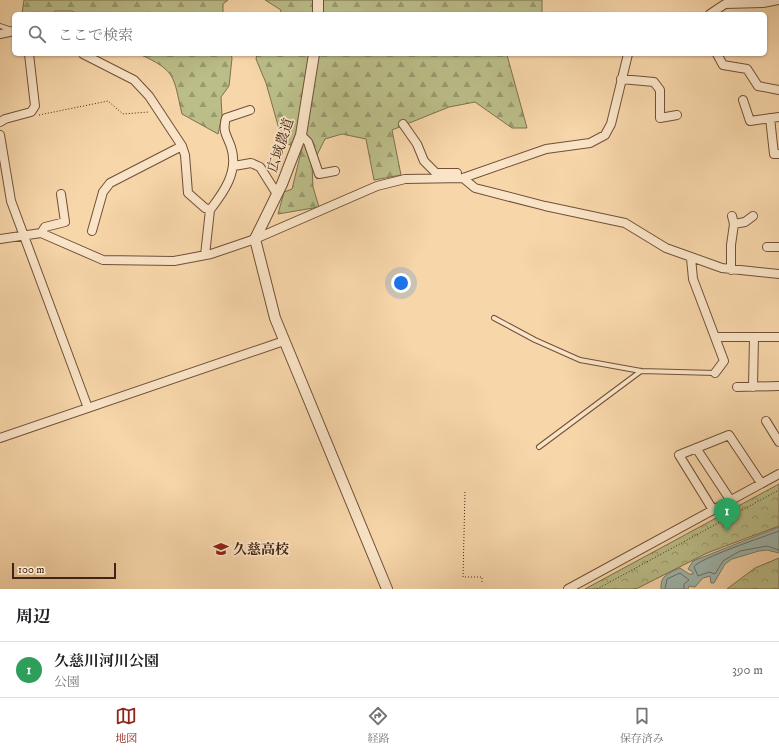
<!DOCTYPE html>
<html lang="ja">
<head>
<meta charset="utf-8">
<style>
  :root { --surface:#fff; --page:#f6f6f6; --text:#202124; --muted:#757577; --line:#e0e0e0; --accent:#8f2418 }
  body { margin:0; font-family:"IM FELL DW Pica","Noto Serif JP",serif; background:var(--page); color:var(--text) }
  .scale { position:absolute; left:12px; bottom:10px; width:104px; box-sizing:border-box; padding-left:4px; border:2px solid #432313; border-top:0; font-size:11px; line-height:14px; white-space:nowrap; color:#432313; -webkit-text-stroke:3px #fae4c7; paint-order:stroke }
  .you { position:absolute; left:401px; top:283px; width:14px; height:14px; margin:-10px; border:3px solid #fff; border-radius:50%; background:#1a73e8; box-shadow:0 0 0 6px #1a73e833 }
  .badge { display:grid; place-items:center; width:26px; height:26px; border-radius:50%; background:var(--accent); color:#fff; font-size:13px; font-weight:700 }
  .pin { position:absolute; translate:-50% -33px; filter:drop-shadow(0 1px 2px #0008) }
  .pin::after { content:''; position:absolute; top:21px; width:14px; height:12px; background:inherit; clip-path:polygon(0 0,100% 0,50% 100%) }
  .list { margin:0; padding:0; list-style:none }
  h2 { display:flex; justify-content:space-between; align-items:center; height:52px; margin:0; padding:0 16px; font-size:17px }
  h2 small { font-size:13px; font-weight:400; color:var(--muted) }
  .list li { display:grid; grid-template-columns:26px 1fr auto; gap:12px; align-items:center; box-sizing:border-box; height:56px; padding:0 16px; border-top:1px solid var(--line) }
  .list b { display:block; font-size:15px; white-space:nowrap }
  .list p { margin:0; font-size:13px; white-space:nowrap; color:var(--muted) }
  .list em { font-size:13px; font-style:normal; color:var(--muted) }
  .icon { flex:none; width:22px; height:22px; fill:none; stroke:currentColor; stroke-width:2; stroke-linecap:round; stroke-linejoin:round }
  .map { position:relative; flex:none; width:779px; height:589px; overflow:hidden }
  .search { position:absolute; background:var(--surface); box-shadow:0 1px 3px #0004; left:12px; right:12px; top:12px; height:44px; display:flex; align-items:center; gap:10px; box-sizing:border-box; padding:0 14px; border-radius:6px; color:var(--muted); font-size:15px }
  .sheet { height:108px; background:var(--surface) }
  nav { display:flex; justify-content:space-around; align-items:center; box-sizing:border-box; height:56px; border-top:1px solid var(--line); background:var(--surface); font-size:11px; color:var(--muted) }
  nav a { display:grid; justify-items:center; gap:2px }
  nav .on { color:var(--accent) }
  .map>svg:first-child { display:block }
  .forest { fill:url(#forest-firs); stroke:#7f704e }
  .park { fill:url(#park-crowns); stroke:#7f704e }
  .water { fill:#9eb8b0; stroke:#7a7c71 }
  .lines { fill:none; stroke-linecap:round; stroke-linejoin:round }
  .shore { stroke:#706e62; stroke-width:1 }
  .service-casing { stroke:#705038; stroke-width:6 }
  .minor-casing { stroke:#705038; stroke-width:10 }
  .tertiary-casing { stroke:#705038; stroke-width:12 }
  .path { stroke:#432313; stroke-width:1; stroke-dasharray:1 2; stroke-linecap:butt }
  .service { stroke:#fae4c7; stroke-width:4 }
  .minor { stroke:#fae4c7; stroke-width:8 }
  .tertiary { stroke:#fae4c7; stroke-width:10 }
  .labels { text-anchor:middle; stroke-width:3.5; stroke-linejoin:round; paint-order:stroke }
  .street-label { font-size:14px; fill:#432313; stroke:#fae4c7 }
  .poi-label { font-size:14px; font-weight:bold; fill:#432313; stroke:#fae4c7; text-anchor:start }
</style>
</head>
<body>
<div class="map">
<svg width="779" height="589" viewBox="0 0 779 589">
  <defs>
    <pattern id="forest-firs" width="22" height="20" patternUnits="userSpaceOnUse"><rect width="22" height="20" fill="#bbbe89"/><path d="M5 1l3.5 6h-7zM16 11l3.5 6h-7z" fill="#9a9a6f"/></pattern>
    <pattern id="park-crowns" width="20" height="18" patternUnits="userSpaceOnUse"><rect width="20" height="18" fill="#bbbe89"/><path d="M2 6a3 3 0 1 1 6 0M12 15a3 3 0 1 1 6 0" fill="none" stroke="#9a9a6f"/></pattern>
  </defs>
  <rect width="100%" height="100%" fill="#f7d6a9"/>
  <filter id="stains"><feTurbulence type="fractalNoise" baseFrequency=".005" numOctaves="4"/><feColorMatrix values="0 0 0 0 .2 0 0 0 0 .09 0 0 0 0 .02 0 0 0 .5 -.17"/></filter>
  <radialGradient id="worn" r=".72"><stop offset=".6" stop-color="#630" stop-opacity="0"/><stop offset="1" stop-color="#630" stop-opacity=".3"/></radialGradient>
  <path class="forest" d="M24,0H228L223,4V14H79L71,11H55L53,14H22Z
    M265,0H542V14H280L281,10Z
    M139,54H231L232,58L229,86L221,97L222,116L218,134L182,114C173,76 177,71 139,54Z
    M257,54H508L507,55L527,128H512L475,102L449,107L392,130L401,175L374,180L366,139L342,134L325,139L312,165L313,187L319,207L278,214L284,192L292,189L302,148L283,143L266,83L256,59Z"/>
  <path class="park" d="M779,484V526L707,553L636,589H585Z
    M779,558V589H727L755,568Z"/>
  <path class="water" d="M779,527V553L767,550L759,551L732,559L725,564L714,583H711L710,576L703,578L695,587L689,586L688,589H661C660,575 669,573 680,568L689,574H693V572L688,569L693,561Z"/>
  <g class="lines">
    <path class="shore" d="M779,531C766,536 697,559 694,567L698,576L709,572L715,574L723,561L740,551L767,546L779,550
      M665,589L667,579L680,573L689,580L684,584V589"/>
    <g class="service-casing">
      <path id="service" d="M0,26L12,30
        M494,318L535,340L580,360L641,371L715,373
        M539,447L641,371"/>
    </g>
    <g class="minor-casing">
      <path id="minor" d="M710,14L725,4L763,3L778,0
        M0,34L14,31
        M83,54L134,80L149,96L182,146L185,155L188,193L205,208L210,210L205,255
        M717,54L723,65L747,69L758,86L779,90
        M621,79L654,82L660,90V118L677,115
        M743,100L750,121L779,117
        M770,118L774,154H779
        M0,122L5,119L31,112L35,106L29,54
        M403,124L417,144L424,161L436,173H457
        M0,135L11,201L88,408
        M301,135L308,142L319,174L335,171
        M234,166L251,163L260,167L277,194
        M463,178L475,188L545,206L625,223L666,248L722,268L779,274
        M210,210C224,192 239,171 231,147C227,135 222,132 226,118L250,110
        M734,224L745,222L753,216
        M92,231L103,192L110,183L182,146
        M41,233L45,227L65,222L61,194
        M0,239L41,233L103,260L174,261L211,254L255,239L377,186L405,179L463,178L546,149L590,143L605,135L611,124L628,54
        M767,247H779
        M691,258L693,279L724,361L715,373
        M731,270V245L734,224L732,216
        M715,337H779
        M737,387L779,386
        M753,387L754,337
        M766,421L779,442
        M0,438L284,341
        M696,448L731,501
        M713,510L679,455L729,435L761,483
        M568,589L779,474"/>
    </g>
    <g class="tertiary-casing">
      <path id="tertiary" d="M318,14V0
        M314,54L301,135L282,184L255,239L275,318L387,589"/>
    </g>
    <path class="path" d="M39,115L108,101L123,114L149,112
      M465,492L463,577H482V583
      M597,589L779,490"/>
    <use href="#service" class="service"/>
    <use href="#minor" class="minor"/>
    <use href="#tertiary" class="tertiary"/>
  </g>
  <defs>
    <g id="school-bare" transform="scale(1.2)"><path d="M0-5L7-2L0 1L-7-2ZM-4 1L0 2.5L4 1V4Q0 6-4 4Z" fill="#8f2418" stroke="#fae4c7" stroke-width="2.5" paint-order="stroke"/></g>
  </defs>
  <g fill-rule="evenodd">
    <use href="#school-bare" x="221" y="549"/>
  </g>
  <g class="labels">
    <g class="street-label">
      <text transform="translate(280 145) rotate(-72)" y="5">広域農道</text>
    </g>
    <g class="poi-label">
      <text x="233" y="554">久慈高校</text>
    </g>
  </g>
  <rect width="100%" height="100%" filter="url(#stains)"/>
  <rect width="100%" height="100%" fill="url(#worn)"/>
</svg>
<div class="scale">100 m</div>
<div class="you"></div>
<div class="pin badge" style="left:727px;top:531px;background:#2e9e5b">1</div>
<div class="search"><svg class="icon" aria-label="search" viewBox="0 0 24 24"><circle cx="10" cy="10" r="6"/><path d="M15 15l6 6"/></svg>ここで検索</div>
</div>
<section class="sheet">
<h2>周辺<small></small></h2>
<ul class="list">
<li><span class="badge" style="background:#2e9e5b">1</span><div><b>久慈川河川公園</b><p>公園</p></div><em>390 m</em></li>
</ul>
</section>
<nav>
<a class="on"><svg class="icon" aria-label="map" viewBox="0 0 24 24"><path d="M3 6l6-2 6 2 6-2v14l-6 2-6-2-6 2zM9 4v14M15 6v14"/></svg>地図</a>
<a><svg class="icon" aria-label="directions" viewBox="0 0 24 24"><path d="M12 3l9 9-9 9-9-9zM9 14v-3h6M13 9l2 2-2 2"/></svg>経路</a>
<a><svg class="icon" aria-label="saved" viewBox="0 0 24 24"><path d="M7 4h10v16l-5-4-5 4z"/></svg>保存済み</a>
</nav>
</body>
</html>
